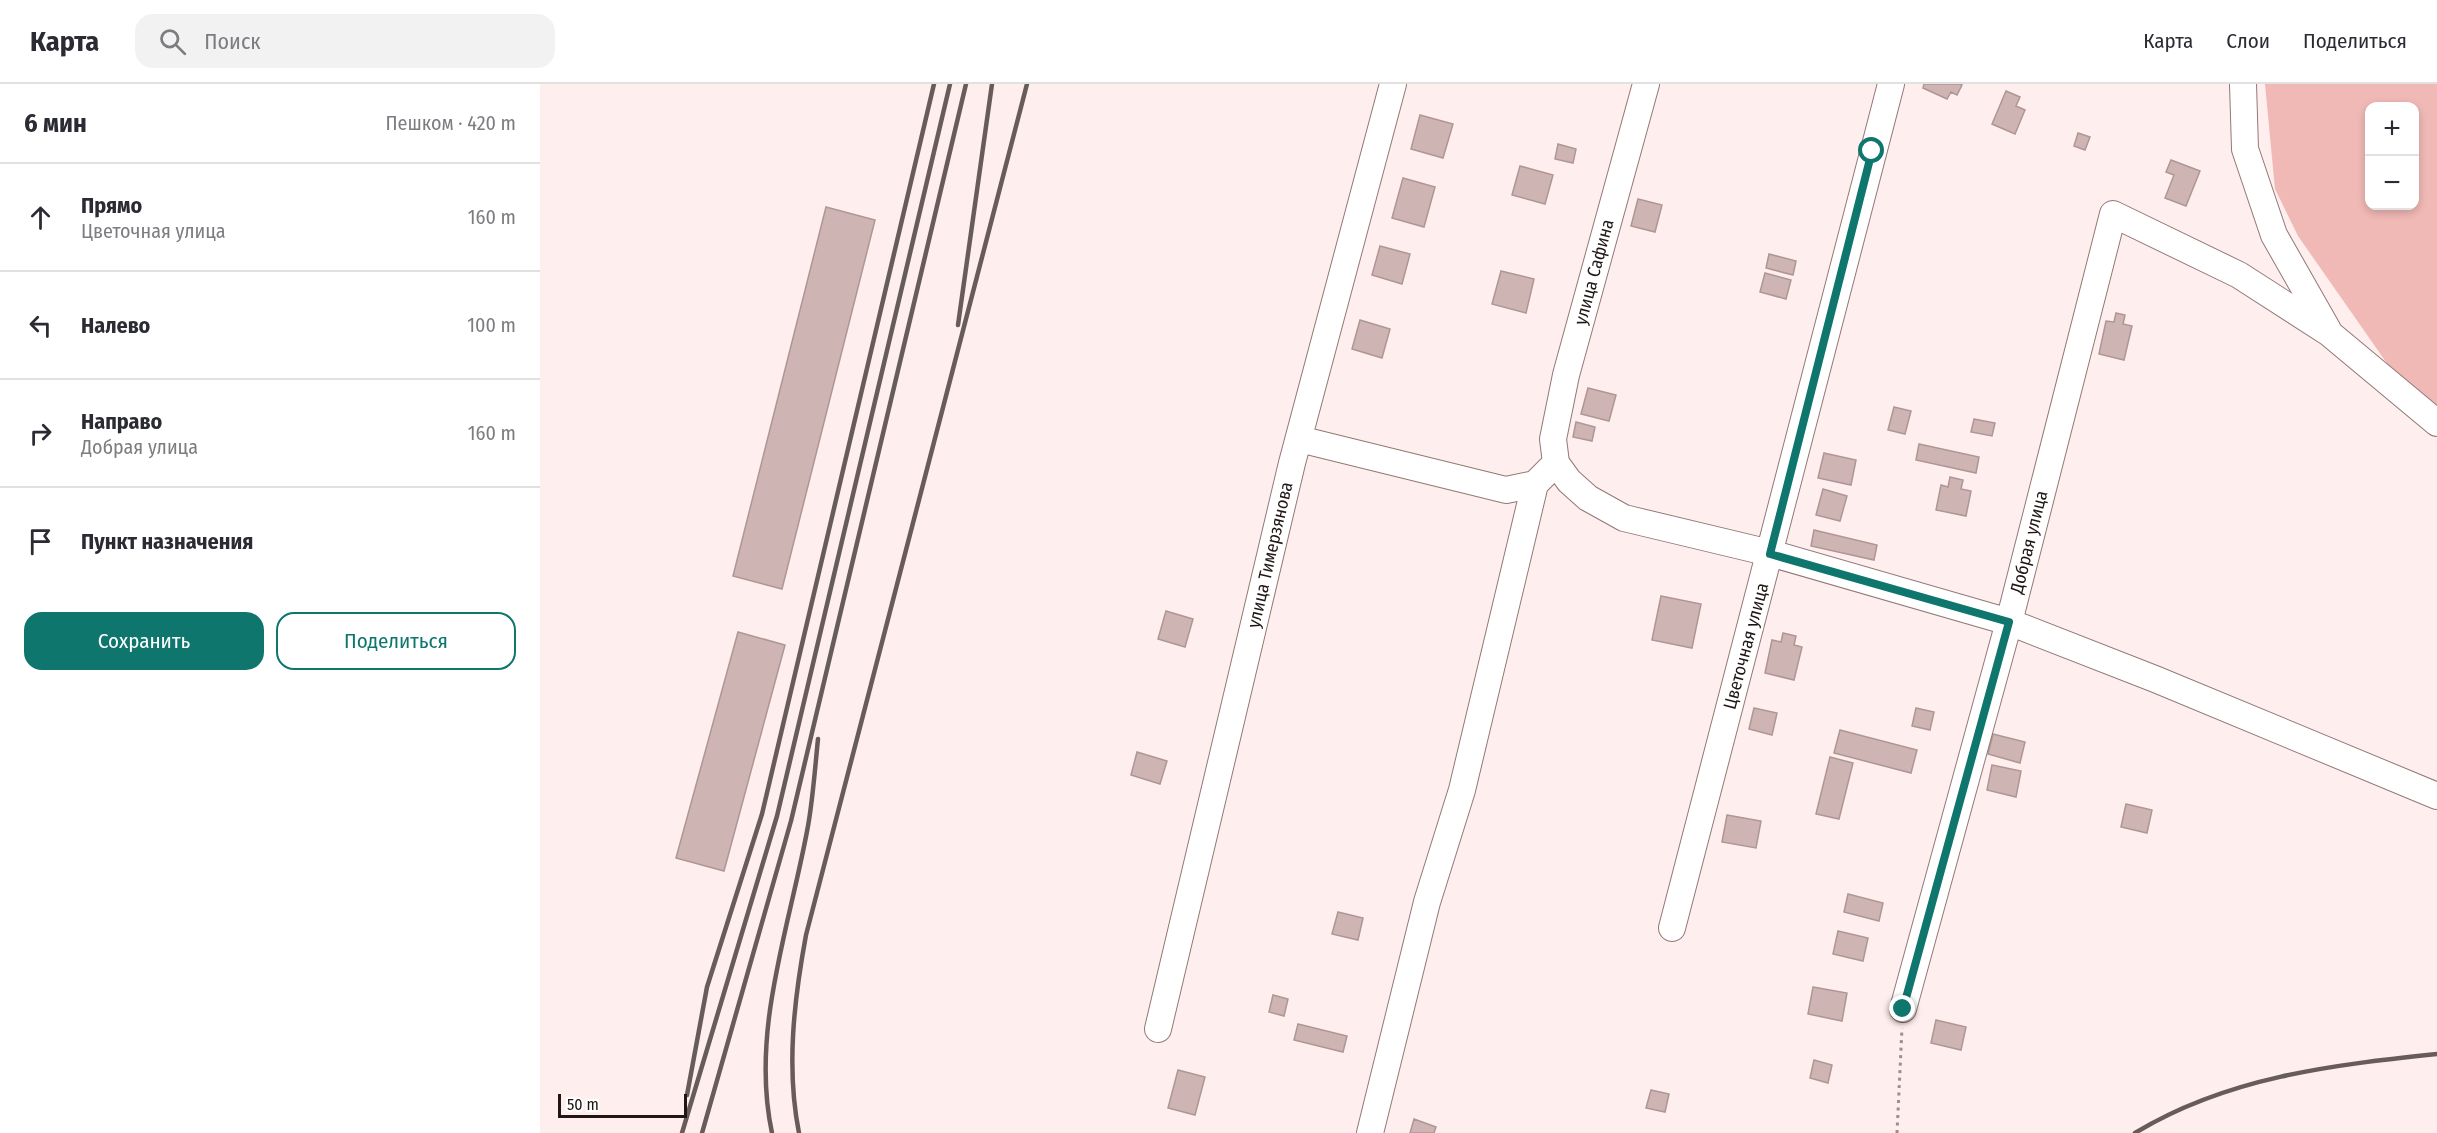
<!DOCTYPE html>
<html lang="ru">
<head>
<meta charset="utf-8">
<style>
  :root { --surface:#fff; --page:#f2f2f3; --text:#2b2b33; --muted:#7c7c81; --line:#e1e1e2; --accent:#0f766e }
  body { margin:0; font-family:"Fira Sans Condensed",sans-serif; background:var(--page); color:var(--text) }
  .controls { position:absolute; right:18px; top:18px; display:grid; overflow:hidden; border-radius:12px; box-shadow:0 3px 9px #0003 }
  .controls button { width:54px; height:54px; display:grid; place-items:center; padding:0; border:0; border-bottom:2px solid var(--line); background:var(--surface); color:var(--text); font:30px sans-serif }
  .scale { position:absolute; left:18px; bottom:15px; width:129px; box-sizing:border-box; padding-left:6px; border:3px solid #1f1615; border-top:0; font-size:16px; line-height:21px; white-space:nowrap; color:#1f1615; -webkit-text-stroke:4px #fff; paint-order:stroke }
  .stop { position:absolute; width:18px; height:18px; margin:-14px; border:4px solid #0f766e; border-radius:50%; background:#fff }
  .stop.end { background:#0f766e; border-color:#fff; box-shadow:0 2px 6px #0008 }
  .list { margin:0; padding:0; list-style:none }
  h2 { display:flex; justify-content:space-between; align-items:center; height:78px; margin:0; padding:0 24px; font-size:26px }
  h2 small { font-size:20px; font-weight:400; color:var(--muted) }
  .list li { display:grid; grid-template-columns:39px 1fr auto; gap:18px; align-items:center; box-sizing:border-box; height:108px; padding:0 24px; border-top:2px solid var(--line) }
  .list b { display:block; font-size:22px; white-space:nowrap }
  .list p { margin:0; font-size:20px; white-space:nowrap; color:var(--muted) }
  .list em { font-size:20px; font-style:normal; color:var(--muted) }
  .actions { display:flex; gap:12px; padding:18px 24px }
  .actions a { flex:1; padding:14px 0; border:2px solid var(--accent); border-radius:18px; text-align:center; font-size:21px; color:var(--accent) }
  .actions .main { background:var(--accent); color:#fff }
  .icon { flex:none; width:33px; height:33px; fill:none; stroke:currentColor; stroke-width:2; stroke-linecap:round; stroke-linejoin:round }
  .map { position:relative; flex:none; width:1897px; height:1049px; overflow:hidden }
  header { display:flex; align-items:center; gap:36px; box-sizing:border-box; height:84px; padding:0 30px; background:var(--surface); border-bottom:2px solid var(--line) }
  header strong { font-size:28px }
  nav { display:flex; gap:33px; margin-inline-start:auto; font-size:21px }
  .search { width:420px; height:54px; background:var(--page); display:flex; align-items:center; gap:15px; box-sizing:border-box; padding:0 21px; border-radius:18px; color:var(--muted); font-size:22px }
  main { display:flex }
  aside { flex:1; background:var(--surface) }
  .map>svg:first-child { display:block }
  .green { fill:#f0b9b5; fill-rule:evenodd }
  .building { fill:#ceb5b3; stroke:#ae9694; stroke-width:1.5 }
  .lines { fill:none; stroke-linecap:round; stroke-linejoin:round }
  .minor-casing { stroke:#917977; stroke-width:28 }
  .path { stroke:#9b8e8d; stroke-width:3; stroke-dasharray:3 4.5; stroke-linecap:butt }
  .minor { stroke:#fff; stroke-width:26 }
  .rail { stroke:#685c5b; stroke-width:4.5 }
  .route { stroke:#0f766e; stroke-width:8 }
  .labels { text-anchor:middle; stroke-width:4.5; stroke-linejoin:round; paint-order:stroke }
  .street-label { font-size:18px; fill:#1f1615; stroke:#fff }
</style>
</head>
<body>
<header>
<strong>Карта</strong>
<div class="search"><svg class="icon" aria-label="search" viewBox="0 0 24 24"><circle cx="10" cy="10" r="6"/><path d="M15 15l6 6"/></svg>Поиск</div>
<nav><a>Карта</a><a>Слои</a><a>Поделиться</a></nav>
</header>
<main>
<aside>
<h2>6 мин<small>Пешком · 420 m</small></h2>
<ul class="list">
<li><svg class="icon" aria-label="ahead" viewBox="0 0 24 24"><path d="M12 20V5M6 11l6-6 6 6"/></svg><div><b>Прямо</b><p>Цветочная улица</p></div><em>160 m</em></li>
<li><svg class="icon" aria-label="left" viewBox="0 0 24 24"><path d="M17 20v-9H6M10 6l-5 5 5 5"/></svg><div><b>Налево</b></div><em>100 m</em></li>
<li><svg class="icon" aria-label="right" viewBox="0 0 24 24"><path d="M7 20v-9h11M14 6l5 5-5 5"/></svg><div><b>Направо</b><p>Добрая улица</p></div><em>160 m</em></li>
<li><svg class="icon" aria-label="arrive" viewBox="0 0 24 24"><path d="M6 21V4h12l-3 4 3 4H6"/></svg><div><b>Пункт назначения</b></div></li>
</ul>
<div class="actions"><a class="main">Сохранить</a><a>Поделиться</a></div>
</aside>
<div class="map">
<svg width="1897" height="1049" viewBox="0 0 1897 1049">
  <rect width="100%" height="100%" fill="#feeeed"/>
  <path class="green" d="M1725,0H1897V321L1853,288L1758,152L1735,105ZM1830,22H1874V122H1830Z"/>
  <path class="building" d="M1384,0H1420L1422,1L1417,11L1411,8L1407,15L1383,4Z
    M1466,7L1480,13L1476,22L1485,26L1475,50L1452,40Z
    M880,31L913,40L903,74L871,65Z
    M1538,49L1550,53L1545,66L1534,62Z
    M1018,60L1036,65L1033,79L1015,75Z
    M1631,76L1660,87L1646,122L1625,114L1634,91L1626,88Z
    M980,82L1013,91L1005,120L972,111Z
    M863,94L895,103L884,143L852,134Z
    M1098,115L1122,121L1115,148L1091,142Z
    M286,123L335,136L242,505L193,492Z
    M840,162L870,170L862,200L832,191Z
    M1229,170L1256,177L1253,191L1226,184Z
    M961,187L994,195L986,229L952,220Z
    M1225,189L1251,196L1246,215L1220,208Z
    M1576,229L1585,231L1583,240L1592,242L1584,276L1559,270L1566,237L1574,238Z
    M820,236L850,245L842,274L812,265Z
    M1048,304L1076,311L1069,337L1041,330Z
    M1354,323L1371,327L1365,350L1348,346Z
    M1434,335L1455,339L1452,352L1431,348Z
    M1036,338L1055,343L1052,357L1033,353Z
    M1379,360L1439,373L1436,389L1376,376Z
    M1284,369L1316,376L1311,401L1278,394Z
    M1410,393L1423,396L1421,405L1431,407L1426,432L1396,426L1401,401L1408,403Z
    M1283,405L1307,412L1300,437L1276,431Z
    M1274,446L1337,461L1334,476L1271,462Z
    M1121,512L1161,520L1152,564L1112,556Z
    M626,527L653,535L645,563L618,555Z
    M198,548L245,561L184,787L136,774Z
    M1243,549L1256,552L1254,561L1262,563L1254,596L1225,589L1232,556L1241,558Z
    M1214,624L1237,629L1232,651L1209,645Z
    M1376,624L1394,628L1390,646L1372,642Z
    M1300,646L1377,666L1371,689L1294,669Z
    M1453,650L1485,658L1480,679L1448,670Z
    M597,668L627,677L620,700L591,691Z
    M1290,673L1313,679L1299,735L1276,730Z
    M1452,681L1481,687L1476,713L1447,706Z
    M1586,720L1612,726L1607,749L1581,743Z
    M1187,731L1221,737L1216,764L1182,758Z
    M1308,810L1343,819L1339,837L1304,828Z
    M798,828L823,834L818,856L792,850Z
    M1298,847L1328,854L1323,877L1293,870Z
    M1273,903L1307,909L1302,937L1268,930Z
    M733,911L748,915L744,932L729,928Z
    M1396,936L1426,943L1421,966L1391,959Z
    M758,940L807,952L803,968L754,956Z
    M1274,976L1292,981L1288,999L1270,994Z
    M638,986L665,993L655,1031L628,1024Z
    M1111,1006L1129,1010L1125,1028L1106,1024Z
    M874,1035L896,1043L894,1049H870Z"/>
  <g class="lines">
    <g class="minor-casing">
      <path id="minor" d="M1106,0L1026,291L1013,355L1016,379L1029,397L1048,414L1084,434L1230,469L1469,538L1615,595L1897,712
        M1703,0L1705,65L1734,151L1788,246
        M759,355L966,406L995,400
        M1132,844L1351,0
        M1363,925L1469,538L1573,130L1699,191L1789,249L1897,339
        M618,945L752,379L853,0
        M830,1049L887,818L922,706L995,400L1016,379"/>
    </g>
    <path class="path" d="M1357,1049L1362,944"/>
    <use href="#minor" class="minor"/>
    <path class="rail" d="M418,241L452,0
      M147,1011L167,903L222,730L394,0
      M142,1049L237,732L410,0
      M162,1049L251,737L426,0
      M232,1049C210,947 250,842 268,742C273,714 275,684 278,655
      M259,1049C246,984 254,916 266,851L487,0
      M1595,1049C1687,993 1792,981 1897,970"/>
  </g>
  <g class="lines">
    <path class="route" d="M1332,67L1230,470L1469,538L1363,925"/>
  </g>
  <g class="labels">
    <g class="street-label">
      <text transform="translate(1054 188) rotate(-75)" y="6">улица Сафина</text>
      <text transform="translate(1489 458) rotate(-76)" y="6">Добрая улица</text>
      <text transform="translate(730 471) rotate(-77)" y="6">улица Тимерзянова</text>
      <text transform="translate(1206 562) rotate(-75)" y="6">Цветочная улица</text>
    </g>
  </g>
</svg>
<div class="controls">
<button>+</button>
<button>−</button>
</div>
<div class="scale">50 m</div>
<div class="stop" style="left:1332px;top:67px"></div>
<div class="stop end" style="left:1363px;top:925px"></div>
</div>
</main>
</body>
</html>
